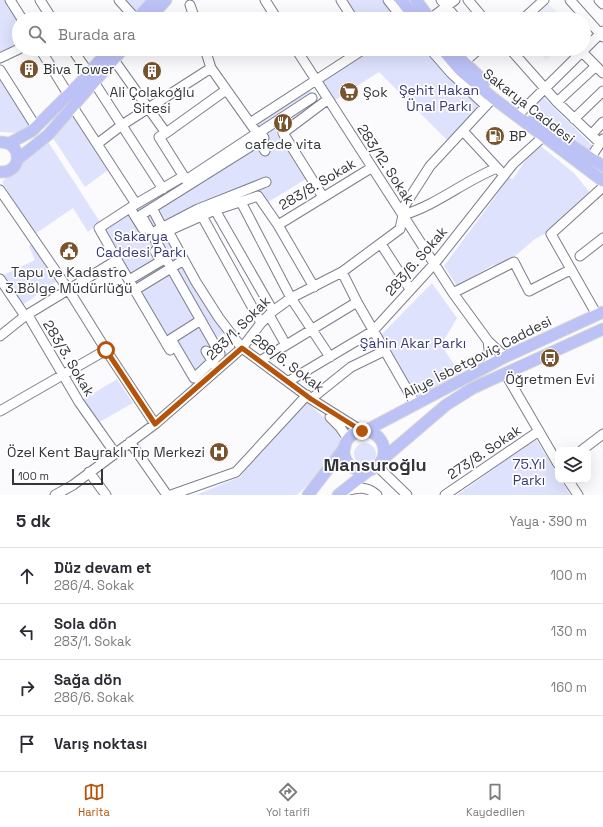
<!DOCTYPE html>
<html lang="tr">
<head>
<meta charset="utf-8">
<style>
  :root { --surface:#fff; --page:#f2f2f3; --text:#2b2b33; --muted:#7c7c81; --line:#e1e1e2; --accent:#b45309 }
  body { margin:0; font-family:"Space Grotesk",sans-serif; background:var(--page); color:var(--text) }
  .controls { position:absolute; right:12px; bottom:12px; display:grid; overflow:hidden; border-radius:8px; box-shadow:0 4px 16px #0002 }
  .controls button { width:36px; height:36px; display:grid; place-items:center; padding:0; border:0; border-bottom:1px solid var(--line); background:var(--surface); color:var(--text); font:20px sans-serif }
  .scale { position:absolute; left:12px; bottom:10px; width:91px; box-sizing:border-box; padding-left:4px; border:2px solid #34353b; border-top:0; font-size:11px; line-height:14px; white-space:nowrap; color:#34353b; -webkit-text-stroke:3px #fff; paint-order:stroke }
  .stop { position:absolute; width:12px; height:12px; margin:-9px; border:3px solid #b45309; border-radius:50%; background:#fff }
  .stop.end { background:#b45309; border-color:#fff; box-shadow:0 1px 4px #0008 }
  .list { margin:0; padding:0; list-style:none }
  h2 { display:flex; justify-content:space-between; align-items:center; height:52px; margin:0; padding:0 16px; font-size:17px }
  h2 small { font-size:13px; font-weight:400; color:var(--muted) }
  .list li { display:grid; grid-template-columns:26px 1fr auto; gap:12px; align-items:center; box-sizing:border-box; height:56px; padding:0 16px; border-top:1px solid var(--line) }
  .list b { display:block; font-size:15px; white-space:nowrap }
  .list p { margin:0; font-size:13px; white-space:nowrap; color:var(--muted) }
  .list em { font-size:13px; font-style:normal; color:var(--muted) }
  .icon { flex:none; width:22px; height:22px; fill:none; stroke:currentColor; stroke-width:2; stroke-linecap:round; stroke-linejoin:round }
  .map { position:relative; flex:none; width:603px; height:495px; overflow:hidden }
  .search { position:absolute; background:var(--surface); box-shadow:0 4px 16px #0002; left:12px; right:12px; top:12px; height:44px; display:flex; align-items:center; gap:10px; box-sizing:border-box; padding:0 14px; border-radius:22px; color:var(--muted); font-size:15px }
  .sheet { height:276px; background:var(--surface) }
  nav { display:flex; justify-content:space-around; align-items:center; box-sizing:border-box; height:56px; border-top:1px solid var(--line); background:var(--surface); font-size:11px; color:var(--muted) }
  nav a { display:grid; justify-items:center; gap:2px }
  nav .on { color:var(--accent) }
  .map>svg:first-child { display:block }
  .built { fill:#eef0fe }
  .green { fill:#dee2fd }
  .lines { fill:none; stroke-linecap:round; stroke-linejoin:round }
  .minor-casing { stroke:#7c7e8c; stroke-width:11 }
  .major-casing { stroke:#d6d7d8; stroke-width:13 }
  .minor { stroke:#fff; stroke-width:9 }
  .major { stroke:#bcc1f6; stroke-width:11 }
  .route { stroke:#b45309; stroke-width:5 }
  .labels { text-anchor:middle; stroke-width:3.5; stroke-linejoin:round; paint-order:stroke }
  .poi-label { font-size:14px; fill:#34353b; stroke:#fff }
  .park-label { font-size:14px; fill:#383a78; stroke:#fff }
  .street-label { font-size:14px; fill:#34353b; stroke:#fff }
  .district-label { font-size:18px; font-weight:bold; fill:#34353b; stroke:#fff }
</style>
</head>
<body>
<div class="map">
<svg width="603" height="495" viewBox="0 0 603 495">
  <rect width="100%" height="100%" fill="#fbfbfe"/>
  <path class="built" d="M547,2L563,19H528Z
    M536,49H558L546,60Z"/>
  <path class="green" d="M0,0H8L19,19V44L0,54Z
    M126,0H148L137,12Z
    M346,0H382L396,19H357Z
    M372,49H421L480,106L448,141L379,72L334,101L322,82Z
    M0,76L29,125L18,133L0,132Z
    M309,89L319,102L276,133L306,179L265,204L257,196L165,230L226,331L216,339L227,353L192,386L102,231L140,206L191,179L261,135L255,125Z
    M543,97L596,149L592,153L531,107Z
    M73,115L108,170L85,187L53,138Z
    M47,140L100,222L88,232L73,208L35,234L2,182Z
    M537,143L574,173L591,194L548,232L535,239L515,256L496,267L493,265L457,286L444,266L509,178L513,179Z
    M32,244L57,281L21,306L1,276L35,260L29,246Z
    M432,283L457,318L441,345L460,373L414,401L378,338Z
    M117,379L133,403L96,424L79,402Z
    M303,398L340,433V446L328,465L297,495H196L240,477Z
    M536,439L558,475V480H561L570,495H457Z
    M354 454a11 11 0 1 1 22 0a11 11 0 1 1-22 0Z"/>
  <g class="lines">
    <g class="minor-casing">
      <path id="minor" d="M10,0L22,19
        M40,0L52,19
        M119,0L136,19
        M265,0L277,19
        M341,0L353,19
        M388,0L403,19
        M441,0L457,19
        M468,0L484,19
        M570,0L603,37
        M599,0L603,4
        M190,5L195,19
        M430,19L455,0
        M523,19L544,0
        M40,49L68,94
        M72,49L89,73
        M296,49L453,293L488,341L505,357
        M430,49L451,73L486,106
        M510,49L557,102L600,143
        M582,52L603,73
        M0,58L19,49
        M114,60L166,133L226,90
        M464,62L479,49
        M0,70L36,127
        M94,82L163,189
        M557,102L596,66
        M73,107L136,204L184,176
        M521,112L603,31
        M574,119L603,91
        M250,123L364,49
        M463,131L501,172
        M166,133L159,137L186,180L257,133L211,68L205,49
        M592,134L603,122
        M259,141L265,151
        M97,144L122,125L211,68
        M591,157L603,139
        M0,190L68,289L106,350
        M323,197L283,133L327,100
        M241,202L291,298L330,357
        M130,208L143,229
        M152,208L162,227L167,230
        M215,210L273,311
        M403,215C437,205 464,181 497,168
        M202,216L261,323
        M278,225L258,196L215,210L168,231L196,282L219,318L242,348L311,399L362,431
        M152,233L198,209L266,182
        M381,244L410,289
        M580,256L603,238
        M117,260L170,350
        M342,272L357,302L416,405
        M0,279L25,316L29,317L79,402L115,453
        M129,280L161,261L155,251
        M314,287L278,225L371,168
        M135,290L184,260
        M453,293L514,262L529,291L570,270
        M269,315L286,345
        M597,315L551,234L603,187
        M201,320L171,339L194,378L220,354L141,215L264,138L260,132L312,98
        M0,336L25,316L117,260L99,228L136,204
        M206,351L215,365
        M260,361L357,302
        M487,367L490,357L488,341
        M505,373L558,464
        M289,381L373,331L435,263L513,164L544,136
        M311,399L351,367L384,351
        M0,411L106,350L155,424
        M330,417L340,427L348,439
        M130,442L167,495
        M582,450L603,434
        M378,467L407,495
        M89,472L106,495
        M568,480L578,495
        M345,491C357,488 366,485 377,495
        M55,495L73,485L155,424L194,390L242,348L261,323L273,311L291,298L342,272L400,229L405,205L430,166L493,98
        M171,495L236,472L307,395
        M445,495L539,431"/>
    </g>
    <g class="major-casing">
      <path id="major" d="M401,0L417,19
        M416,0L430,19
        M137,19L154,0
        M149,19L166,0
        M442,49L460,70L493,98L603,181
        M454,49L464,62L485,82
        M533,120L603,166
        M0,142C23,141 23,174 0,172
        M10,143L32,131L79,84L110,49
        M18,159L48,135L123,49
        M344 451a20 20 0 1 1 40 0a20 20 0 1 1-40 0Z
        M365,431L505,357L603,312
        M384,458L446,405L473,388L603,329
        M308,495L345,447
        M338,495L367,472"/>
    </g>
    <use href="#minor" class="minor"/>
    <use href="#major" class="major"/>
  </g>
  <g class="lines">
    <path class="route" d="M106,350L155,424L242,348L311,399L362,431"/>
  </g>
  <defs>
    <g id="building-disc" transform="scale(1)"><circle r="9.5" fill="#78542e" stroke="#fff"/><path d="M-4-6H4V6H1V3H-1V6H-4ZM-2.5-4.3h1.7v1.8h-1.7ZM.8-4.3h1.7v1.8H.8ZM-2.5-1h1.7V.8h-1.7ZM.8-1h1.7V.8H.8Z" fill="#fff"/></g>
    <g id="supermarket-disc" transform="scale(1)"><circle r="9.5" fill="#78542e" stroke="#fff"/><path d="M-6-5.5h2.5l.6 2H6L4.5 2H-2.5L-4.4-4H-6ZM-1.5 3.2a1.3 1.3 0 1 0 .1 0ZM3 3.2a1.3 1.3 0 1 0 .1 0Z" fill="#fff"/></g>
    <g id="restaurant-disc" transform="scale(1)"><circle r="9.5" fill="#78542e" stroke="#fff"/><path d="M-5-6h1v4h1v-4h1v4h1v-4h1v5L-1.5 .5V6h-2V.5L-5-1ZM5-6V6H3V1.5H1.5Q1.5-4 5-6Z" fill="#fff"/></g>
    <g id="fuel-disc" transform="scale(1)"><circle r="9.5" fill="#78542e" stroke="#fff"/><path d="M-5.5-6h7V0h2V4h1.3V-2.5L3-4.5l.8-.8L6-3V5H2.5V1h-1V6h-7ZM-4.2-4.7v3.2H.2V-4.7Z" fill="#fff"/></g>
    <g id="civic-disc" transform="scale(1)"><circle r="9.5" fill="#78542e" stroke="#fff"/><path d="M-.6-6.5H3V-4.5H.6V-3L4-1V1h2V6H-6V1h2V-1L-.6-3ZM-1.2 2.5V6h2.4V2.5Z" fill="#fff"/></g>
    <g id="bus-disc" transform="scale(1)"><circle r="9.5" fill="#78542e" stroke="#fff"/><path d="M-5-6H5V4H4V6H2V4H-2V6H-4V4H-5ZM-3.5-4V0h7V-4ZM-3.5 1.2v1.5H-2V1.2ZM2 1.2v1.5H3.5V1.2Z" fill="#fff"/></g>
    <g id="hospital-disc" transform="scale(1)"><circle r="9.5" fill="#78542e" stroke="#fff"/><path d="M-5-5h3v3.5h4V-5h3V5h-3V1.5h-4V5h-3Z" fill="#fff"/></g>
  </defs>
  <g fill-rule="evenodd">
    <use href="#building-disc" x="29" y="69"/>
    <use href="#building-disc" x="152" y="71"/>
    <use href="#supermarket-disc" x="349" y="92"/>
    <use href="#restaurant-disc" x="283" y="123"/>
    <use href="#fuel-disc" x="495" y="136"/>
    <use href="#civic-disc" x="69" y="251"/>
    <use href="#bus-disc" x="550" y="358"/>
    <use href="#hospital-disc" x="219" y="452"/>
  </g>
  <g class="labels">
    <g class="poi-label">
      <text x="43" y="74" text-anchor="start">Biva Tower</text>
      <text x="152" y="97">Ali Çolakoğlu<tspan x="152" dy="16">Sitesi</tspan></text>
      <text x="363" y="97" text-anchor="start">Şok</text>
      <text x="509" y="141" text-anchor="start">BP</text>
      <text x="283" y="149">cafede vita</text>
      <text x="69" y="277">Tapu ve Kadastro<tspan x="69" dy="16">3.Bölge Müdürlüğü</tspan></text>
      <text x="550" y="384">Öğretmen Evi</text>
      <text x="205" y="457" text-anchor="end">Özel Kent Bayraklı Tıp Merkezi</text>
    </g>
    <g class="park-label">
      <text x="439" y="95">Şehit Hakan<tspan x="439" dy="16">Ünal Parkı</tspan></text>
      <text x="141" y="241">Sakarya<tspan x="141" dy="16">Caddesi Parkı</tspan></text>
      <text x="413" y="348">Şahin Akar Parkı</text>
      <text x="529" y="469">75.Yıl<tspan x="529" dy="16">Parkı</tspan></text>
    </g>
    <g class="street-label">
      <text transform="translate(529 106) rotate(38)" y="5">Sakarya Caddesi</text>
      <text transform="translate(386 164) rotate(57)" y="5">283/12. Sokak</text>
      <text transform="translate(317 184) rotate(-31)" y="5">283/8. Sokak</text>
      <text transform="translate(416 261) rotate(-49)" y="5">283/6. Sokak</text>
      <text transform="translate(238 328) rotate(-45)" y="5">283/1. Sokak</text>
      <text transform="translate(477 357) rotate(-27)" y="5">Aliye İsbetgoviç Caddesi</text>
      <text transform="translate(69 358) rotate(59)" y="5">283/3. Sokak</text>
      <text transform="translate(288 363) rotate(37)" y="5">286/6. Sokak</text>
      <text transform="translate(484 452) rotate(-34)" y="5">273/8. Sokak</text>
    </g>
    <g class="district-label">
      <text x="375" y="471">Mansuroğlu</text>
    </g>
  </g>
</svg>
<div class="controls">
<button><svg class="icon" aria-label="layers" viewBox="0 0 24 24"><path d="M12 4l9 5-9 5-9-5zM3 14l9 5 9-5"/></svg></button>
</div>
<div class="scale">100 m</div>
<div class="stop" style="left:106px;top:350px"></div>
<div class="stop end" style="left:362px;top:431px"></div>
<div class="search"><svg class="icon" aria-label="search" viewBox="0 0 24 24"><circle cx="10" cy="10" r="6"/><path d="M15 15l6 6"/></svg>Burada ara</div>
</div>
<section class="sheet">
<h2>5 dk<small>Yaya · 390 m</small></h2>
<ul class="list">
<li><svg class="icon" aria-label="ahead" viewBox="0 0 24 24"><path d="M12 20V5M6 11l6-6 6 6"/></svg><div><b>Düz devam et</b><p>286/4. Sokak</p></div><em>100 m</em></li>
<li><svg class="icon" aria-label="left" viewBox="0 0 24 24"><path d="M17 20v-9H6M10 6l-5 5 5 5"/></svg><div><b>Sola dön</b><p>283/1. Sokak</p></div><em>130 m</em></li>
<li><svg class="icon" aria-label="right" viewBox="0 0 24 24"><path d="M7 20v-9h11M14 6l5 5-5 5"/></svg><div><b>Sağa dön</b><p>286/6. Sokak</p></div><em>160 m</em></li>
<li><svg class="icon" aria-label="arrive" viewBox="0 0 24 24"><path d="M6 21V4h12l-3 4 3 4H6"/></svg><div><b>Varış noktası</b></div></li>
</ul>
</section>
<nav>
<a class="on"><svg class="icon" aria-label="map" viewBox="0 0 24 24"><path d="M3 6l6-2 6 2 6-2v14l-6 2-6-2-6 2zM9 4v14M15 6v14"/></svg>Harita</a>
<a><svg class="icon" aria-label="directions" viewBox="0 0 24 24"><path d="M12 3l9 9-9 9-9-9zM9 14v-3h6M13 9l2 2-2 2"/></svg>Yol tarifi</a>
<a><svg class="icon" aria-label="saved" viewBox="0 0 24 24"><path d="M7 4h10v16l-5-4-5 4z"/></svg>Kaydedilen</a>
</nav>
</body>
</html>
